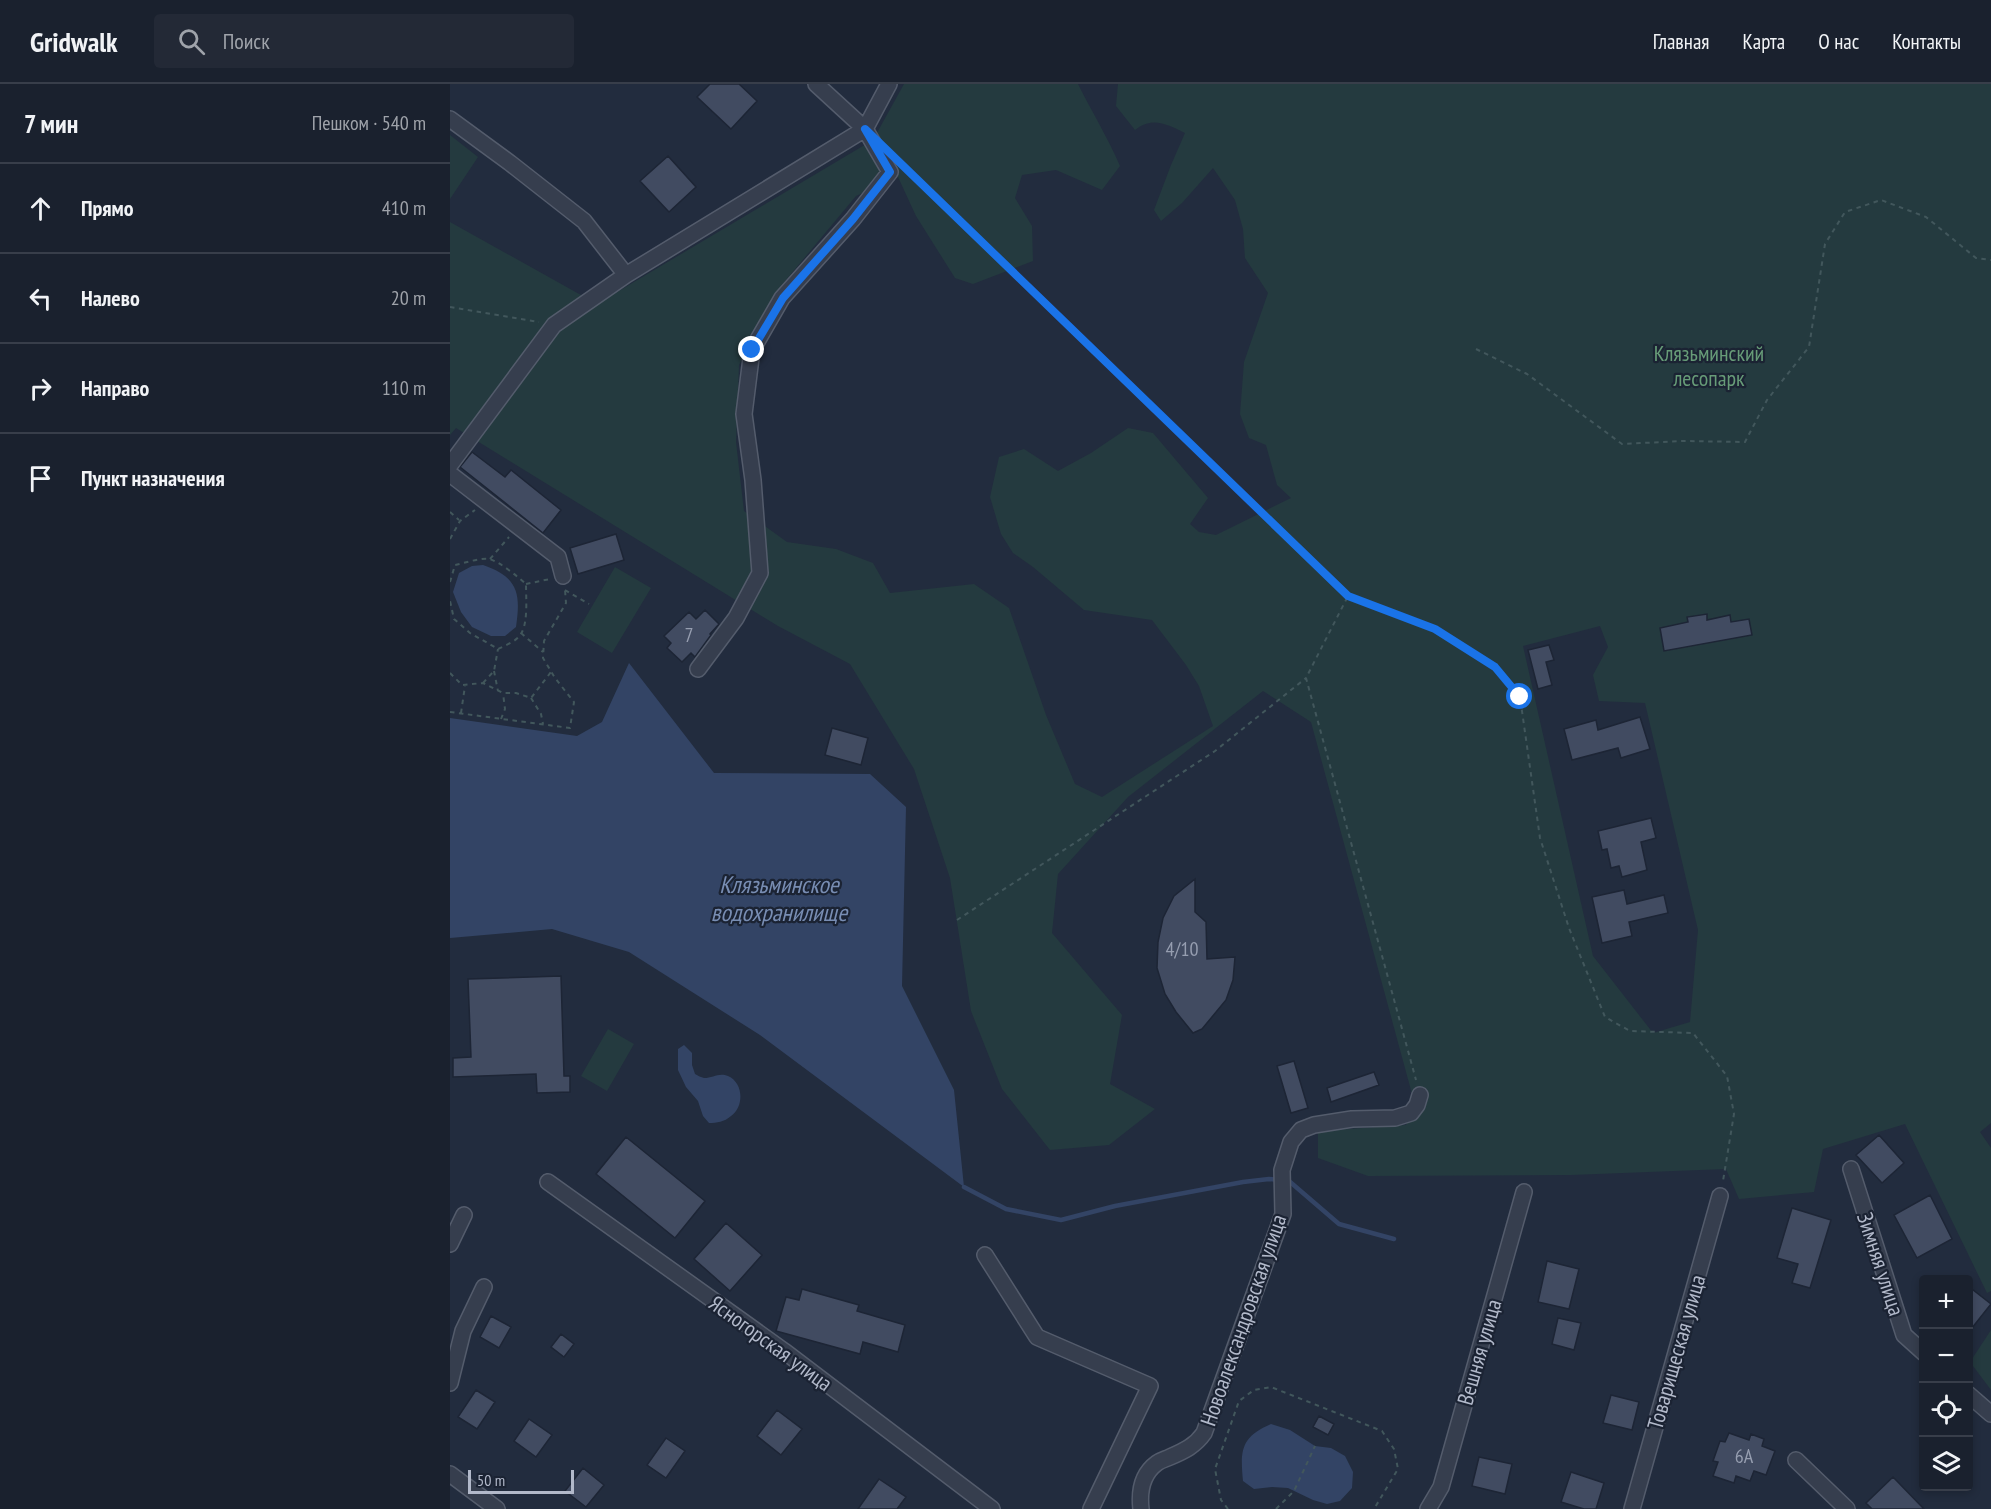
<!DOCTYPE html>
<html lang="ru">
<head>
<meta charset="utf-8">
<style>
  :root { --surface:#1a212e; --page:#232936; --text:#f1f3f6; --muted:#9fa3aa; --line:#383e4a }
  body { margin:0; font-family:"PT Sans Narrow",sans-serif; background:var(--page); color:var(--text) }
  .controls { position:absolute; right:18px; bottom:18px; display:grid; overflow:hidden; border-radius:6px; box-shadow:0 3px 9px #0003 }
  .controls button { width:54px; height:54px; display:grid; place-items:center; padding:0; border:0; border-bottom:2px solid var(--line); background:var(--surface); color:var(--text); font:30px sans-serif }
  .scale { position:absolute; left:18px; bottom:15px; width:106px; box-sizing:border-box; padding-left:6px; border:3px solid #b2b9ca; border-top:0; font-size:16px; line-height:21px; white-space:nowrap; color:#b2b9ca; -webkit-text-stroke:4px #1b2333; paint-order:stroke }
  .stop { position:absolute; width:18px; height:18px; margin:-14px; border:4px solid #1a73e8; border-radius:50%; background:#fff }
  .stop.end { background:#1a73e8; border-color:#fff; box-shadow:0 2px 6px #0008 }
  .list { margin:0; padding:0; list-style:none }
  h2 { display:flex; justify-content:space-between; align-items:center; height:78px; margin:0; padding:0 24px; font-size:26px }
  h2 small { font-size:20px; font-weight:400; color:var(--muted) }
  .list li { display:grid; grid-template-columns:39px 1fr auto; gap:18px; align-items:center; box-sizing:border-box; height:90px; padding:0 24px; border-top:2px solid var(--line) }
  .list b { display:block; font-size:22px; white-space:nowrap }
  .list em { font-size:20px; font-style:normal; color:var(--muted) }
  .icon { flex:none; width:33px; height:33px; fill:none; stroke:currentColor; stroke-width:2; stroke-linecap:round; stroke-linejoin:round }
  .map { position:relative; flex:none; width:1541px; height:1425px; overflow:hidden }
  header { display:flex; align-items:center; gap:36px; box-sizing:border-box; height:84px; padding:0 30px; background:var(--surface); border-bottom:2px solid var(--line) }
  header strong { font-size:28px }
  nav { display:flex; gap:33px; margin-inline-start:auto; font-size:21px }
  .search { width:420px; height:54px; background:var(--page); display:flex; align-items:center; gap:15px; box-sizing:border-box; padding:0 21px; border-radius:6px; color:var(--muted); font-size:22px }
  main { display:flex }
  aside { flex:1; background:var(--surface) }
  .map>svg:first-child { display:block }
  .green { fill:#243a3f; fill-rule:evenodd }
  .water { fill:#334465 }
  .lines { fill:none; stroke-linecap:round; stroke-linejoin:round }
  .stream { stroke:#334465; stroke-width:4.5 }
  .building { fill:#414b61; stroke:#1d2535; stroke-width:1.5 }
  .minor-casing { stroke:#545c6c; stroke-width:18 }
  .path { stroke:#42575c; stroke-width:2; stroke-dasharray:4.5 4.5; stroke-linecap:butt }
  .minor { stroke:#363e4e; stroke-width:15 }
  .route { stroke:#1a73e8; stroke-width:8 }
  .labels { text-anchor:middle; stroke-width:4.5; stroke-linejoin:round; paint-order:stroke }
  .number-label { font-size:20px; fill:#969eb0 }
  .park-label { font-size:22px; fill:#679c78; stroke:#1b2333 }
  .street-label { font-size:22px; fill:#b2b9ca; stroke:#1b2333 }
  .water-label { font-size:24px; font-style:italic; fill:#788db3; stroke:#1b2333 }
</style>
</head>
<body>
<header>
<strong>Gridwalk</strong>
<div class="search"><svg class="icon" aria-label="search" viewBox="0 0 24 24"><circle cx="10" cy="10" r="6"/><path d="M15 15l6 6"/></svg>Поиск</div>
<nav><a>Главная</a><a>Карта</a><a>О нас</a><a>Контакты</a></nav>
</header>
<main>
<aside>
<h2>7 мин<small>Пешком · 540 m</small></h2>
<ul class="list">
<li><svg class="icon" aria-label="ahead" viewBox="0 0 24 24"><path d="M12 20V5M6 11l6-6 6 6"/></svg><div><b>Прямо</b></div><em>410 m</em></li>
<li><svg class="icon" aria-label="left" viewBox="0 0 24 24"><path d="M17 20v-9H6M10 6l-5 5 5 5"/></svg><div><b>Налево</b></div><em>20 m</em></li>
<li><svg class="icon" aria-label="right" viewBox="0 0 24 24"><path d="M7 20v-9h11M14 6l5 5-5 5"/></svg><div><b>Направо</b></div><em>110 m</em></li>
<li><svg class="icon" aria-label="arrive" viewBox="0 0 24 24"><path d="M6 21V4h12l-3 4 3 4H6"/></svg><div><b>Пункт назначения</b></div></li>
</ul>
</aside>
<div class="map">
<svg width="1541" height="1425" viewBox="0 0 1541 1425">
  <rect width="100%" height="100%" fill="#222c3e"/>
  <path class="green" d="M454,0H628C642,28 658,54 670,82L652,106L606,86L572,91L565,114L582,142L583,177L523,200L505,194L466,132L448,93L406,112L331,202L289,281L286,358L294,427L337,458L386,465L423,479L440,509L524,500L559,524L596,631L625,700L652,713L763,642L749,602L736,581L702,536L634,526L583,483L563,469L551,450L540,413L549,373L574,365L608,387L641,369L678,344L703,349L758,414L740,440L749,448L766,451L841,414L827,401L816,361L799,354L790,330L794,278L818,209L795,174L793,145L785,116L763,84L732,119L711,137L704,126L721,81L735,49C717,40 702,32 685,46L666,22L668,0H1541V1039L1530,1048L1541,1064V1207L1537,1209L1455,1040L1373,1065L1364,1108L1289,1115L1276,1085L1121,1091L918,1092L868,1074V1047L956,1041L965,1021L861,638L813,607L678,713L608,790L602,849L672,931L660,1000L705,1025L659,1061L600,1066L552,1005L521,927L500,794L464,685L400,580L328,542L6,344L0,351V138L147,220L423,56ZM1150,542L1158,563L1143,591L1149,617L1195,619L1248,846L1240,938L1203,949L1143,872L1073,562Z
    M0,51L28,73L0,115Z
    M165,483L201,504L162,569L127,548Z
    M158,945L184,960L157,1007L131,992Z
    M1541,1246V1306L1520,1278Z"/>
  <path class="water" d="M33,481C68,493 71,509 66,543L55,552H41L22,543L11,528L3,508L9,489L22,482Z
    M179,579L264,689L420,690L456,723L452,902L504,1006L514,1103L310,951L179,868L102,845L0,854V634L127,652L152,638Z
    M234,961L242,969V981L245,990C248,992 251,993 254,994C263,994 269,988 278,992C294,999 294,1023 281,1032C274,1038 267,1039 259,1039L253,1032L248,1017L236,1003L228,986V965Z
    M821,1340L840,1346L865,1362L881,1364L895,1372L903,1388L902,1404L890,1417L877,1420L863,1416L838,1404L822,1403L804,1405L793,1397C790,1366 791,1353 821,1340Z"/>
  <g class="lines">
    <path class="stream" d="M514,1103L556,1125L611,1136L665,1122L793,1098L819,1095L839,1097L889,1140L944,1155"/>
  </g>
  <path class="building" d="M260,0H289L307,17L281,45L247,13Z
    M218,72L246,103L219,128L190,97Z
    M22,368L55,393L61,386L111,426L93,449L10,383Z
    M166,450L174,476L128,490L120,464Z
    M255,526L269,540L260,550L261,551L245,573L241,569L232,578L217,564L221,559L214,552L239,528L246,535Z
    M1257,530V536L1280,531L1281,538L1299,535L1302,551L1214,567L1210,544L1238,538L1237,533Z
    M1099,561L1104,576L1096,578L1102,601L1088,605L1078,566Z
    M1190,633L1200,665L1171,674L1168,664L1122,676L1114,645L1146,636L1148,646Z
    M382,644L418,654L411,681L375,671Z
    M1201,734L1206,754L1191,758L1197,786L1172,793L1169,782L1161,784L1157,765L1152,766L1148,747Z
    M745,795V828L756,838L757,875L785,873L783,896L776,916L752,945L743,949L726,928L715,910L707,884L708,858L713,834L724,812Z
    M1174,806L1177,820L1214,811L1218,829L1179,838L1182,852L1152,859L1142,813Z
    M111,892L114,992H120V1008L87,1009L86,990L3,993V974L21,973L18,895Z
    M844,977L858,1024L841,1029L827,982Z
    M924,988L929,1001L881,1018L877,1004Z
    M1429,1051L1454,1079L1432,1099L1406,1071Z
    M176,1053L255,1117L225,1154L146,1090Z
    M1480,1111L1502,1155L1467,1174L1444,1131Z
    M1342,1124L1381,1136L1360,1204L1342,1199L1348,1180L1327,1174Z
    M276,1139L312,1171L280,1207L244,1175Z
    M1097,1177L1129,1185L1119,1225L1088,1218Z
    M1518,1202L1541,1220L1518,1249Z
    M352,1205L409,1221L407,1227L455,1241L448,1268L413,1258L410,1270L326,1247L336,1213L349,1216Z
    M41,1232L61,1243L49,1264L30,1253Z
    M1108,1234L1131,1239L1124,1266L1102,1260Z
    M111,1250L124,1260L114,1273L101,1263Z
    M26,1306L45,1318L27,1345L8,1333Z
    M1161,1311L1189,1318L1182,1346L1153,1339Z
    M327,1326L352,1345L331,1371L307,1352Z
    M869,1332L884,1340L878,1351L863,1343Z
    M79,1335L102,1351L86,1373L64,1357Z
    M1279,1349L1299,1356L1301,1350L1314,1355L1312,1362L1325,1367L1316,1391L1304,1387L1300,1397L1286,1392L1284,1399L1263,1392L1268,1378L1263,1377L1270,1357L1275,1358Z
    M216,1354L235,1367L216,1394L197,1381Z
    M1029,1373L1062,1380L1055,1410L1022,1402Z
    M133,1384L154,1401L136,1423L115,1407Z
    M1121,1388L1154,1399L1146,1425H1134L1111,1418Z
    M1443,1393L1474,1425H1422L1416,1419Z
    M429,1395L456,1413L447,1425H408Z"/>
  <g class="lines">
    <g class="minor-casing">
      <path id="minor" d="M0,35L60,79L134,137L176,191
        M415,45L439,0
        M0,381L104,241L176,191L415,45
        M0,390L108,473L113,492
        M248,585L286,534L310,489L303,396L294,330L302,266L332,214L403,135L440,88L415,45L366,0
        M1401,1085L1454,1251L1474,1269
        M98,1098L334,1267L542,1425
        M0,1160L14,1131
        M535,1171L587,1253L700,1302L641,1425
        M0,1299L13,1247L34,1203
        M1518,1310L1541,1330
        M1346,1376L1397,1425
        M0,1390L47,1425
        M691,1425C689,1408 692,1390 707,1379C711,1376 716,1375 720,1373C734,1367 745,1362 754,1349L833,1130L832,1086L841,1058L851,1046L864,1041L902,1035L945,1034L961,1029L967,1021L970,1011
        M978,1425L991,1403L1074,1108
        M1182,1425L1270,1112"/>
    </g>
    <path class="path" d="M453,81L898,512L856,594L966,996
      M0,223L89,238
      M1026,265L1077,290L1172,360L1233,357L1295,358L1317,316L1359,263L1375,160L1395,128L1431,116L1476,133L1526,174L1541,176
      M0,428L9,436
      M0,455L10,437L25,426
      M40,475L59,453
      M0,498L5,481C15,479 28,474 39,475C49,477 68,493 76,500C76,514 78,536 72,548C68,557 56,561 48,565L20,549L4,535L0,517
      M76,500L100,495
      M115,506L139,520
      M898,512L985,545L1045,583L1070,613L1090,754L1119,844L1155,933L1180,947L1243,949L1277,992L1284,1030L1273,1097
      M71,549L93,568
      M44,587L48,607
      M0,589L12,601L33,599L53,609H66L81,614L101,588
      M33,599L44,587L48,565
      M81,614L91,630L93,640
      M0,628L120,644L124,618L105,594L93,574L94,557L116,519L115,506
      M11,629L15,602
      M51,635L55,625L53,609
      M507,836L765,667L856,594
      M778,1425L771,1416L765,1385L789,1317L804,1306L821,1303L932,1347L944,1365L948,1385L924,1425
      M826,1425L844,1407L865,1362"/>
    <use href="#minor" class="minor"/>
  </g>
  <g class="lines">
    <path class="route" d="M302,266L333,214L403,135L440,88L415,45L898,512L985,545L1045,583L1070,613"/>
  </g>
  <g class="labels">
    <g class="number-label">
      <text x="239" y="558">7</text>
      <text x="732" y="872">4/10</text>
      <text x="1294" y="1379">6А</text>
    </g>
    <g class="park-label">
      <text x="1259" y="277">Клязьминский<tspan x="1259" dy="25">лесопарк</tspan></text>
    </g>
    <g class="street-label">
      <text transform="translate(1431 1180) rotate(72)" y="8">Зимняя улица</text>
      <text transform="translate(793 1236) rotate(-71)" y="8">Новоалександровская улица</text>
      <text transform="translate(321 1259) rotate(36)" y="8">Ясногорская улица</text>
      <text transform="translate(1029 1268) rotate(-74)" y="8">Вешняя улица</text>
      <text transform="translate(1226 1268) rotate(-74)" y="8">Товарищеская улица</text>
    </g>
    <g class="water-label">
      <text x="329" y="809">Клязьминское<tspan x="329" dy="28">водохранилище</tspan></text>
    </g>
  </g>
</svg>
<div class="controls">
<button>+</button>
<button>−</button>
<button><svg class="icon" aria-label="locate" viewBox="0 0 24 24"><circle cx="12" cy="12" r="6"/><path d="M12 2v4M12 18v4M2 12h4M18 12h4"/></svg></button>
<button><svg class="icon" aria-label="layers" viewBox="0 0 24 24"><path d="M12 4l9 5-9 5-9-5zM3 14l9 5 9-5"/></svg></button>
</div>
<div class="scale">50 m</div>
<div class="stop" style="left:1070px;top:613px"></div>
<div class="stop end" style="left:302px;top:266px"></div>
</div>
</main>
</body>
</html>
